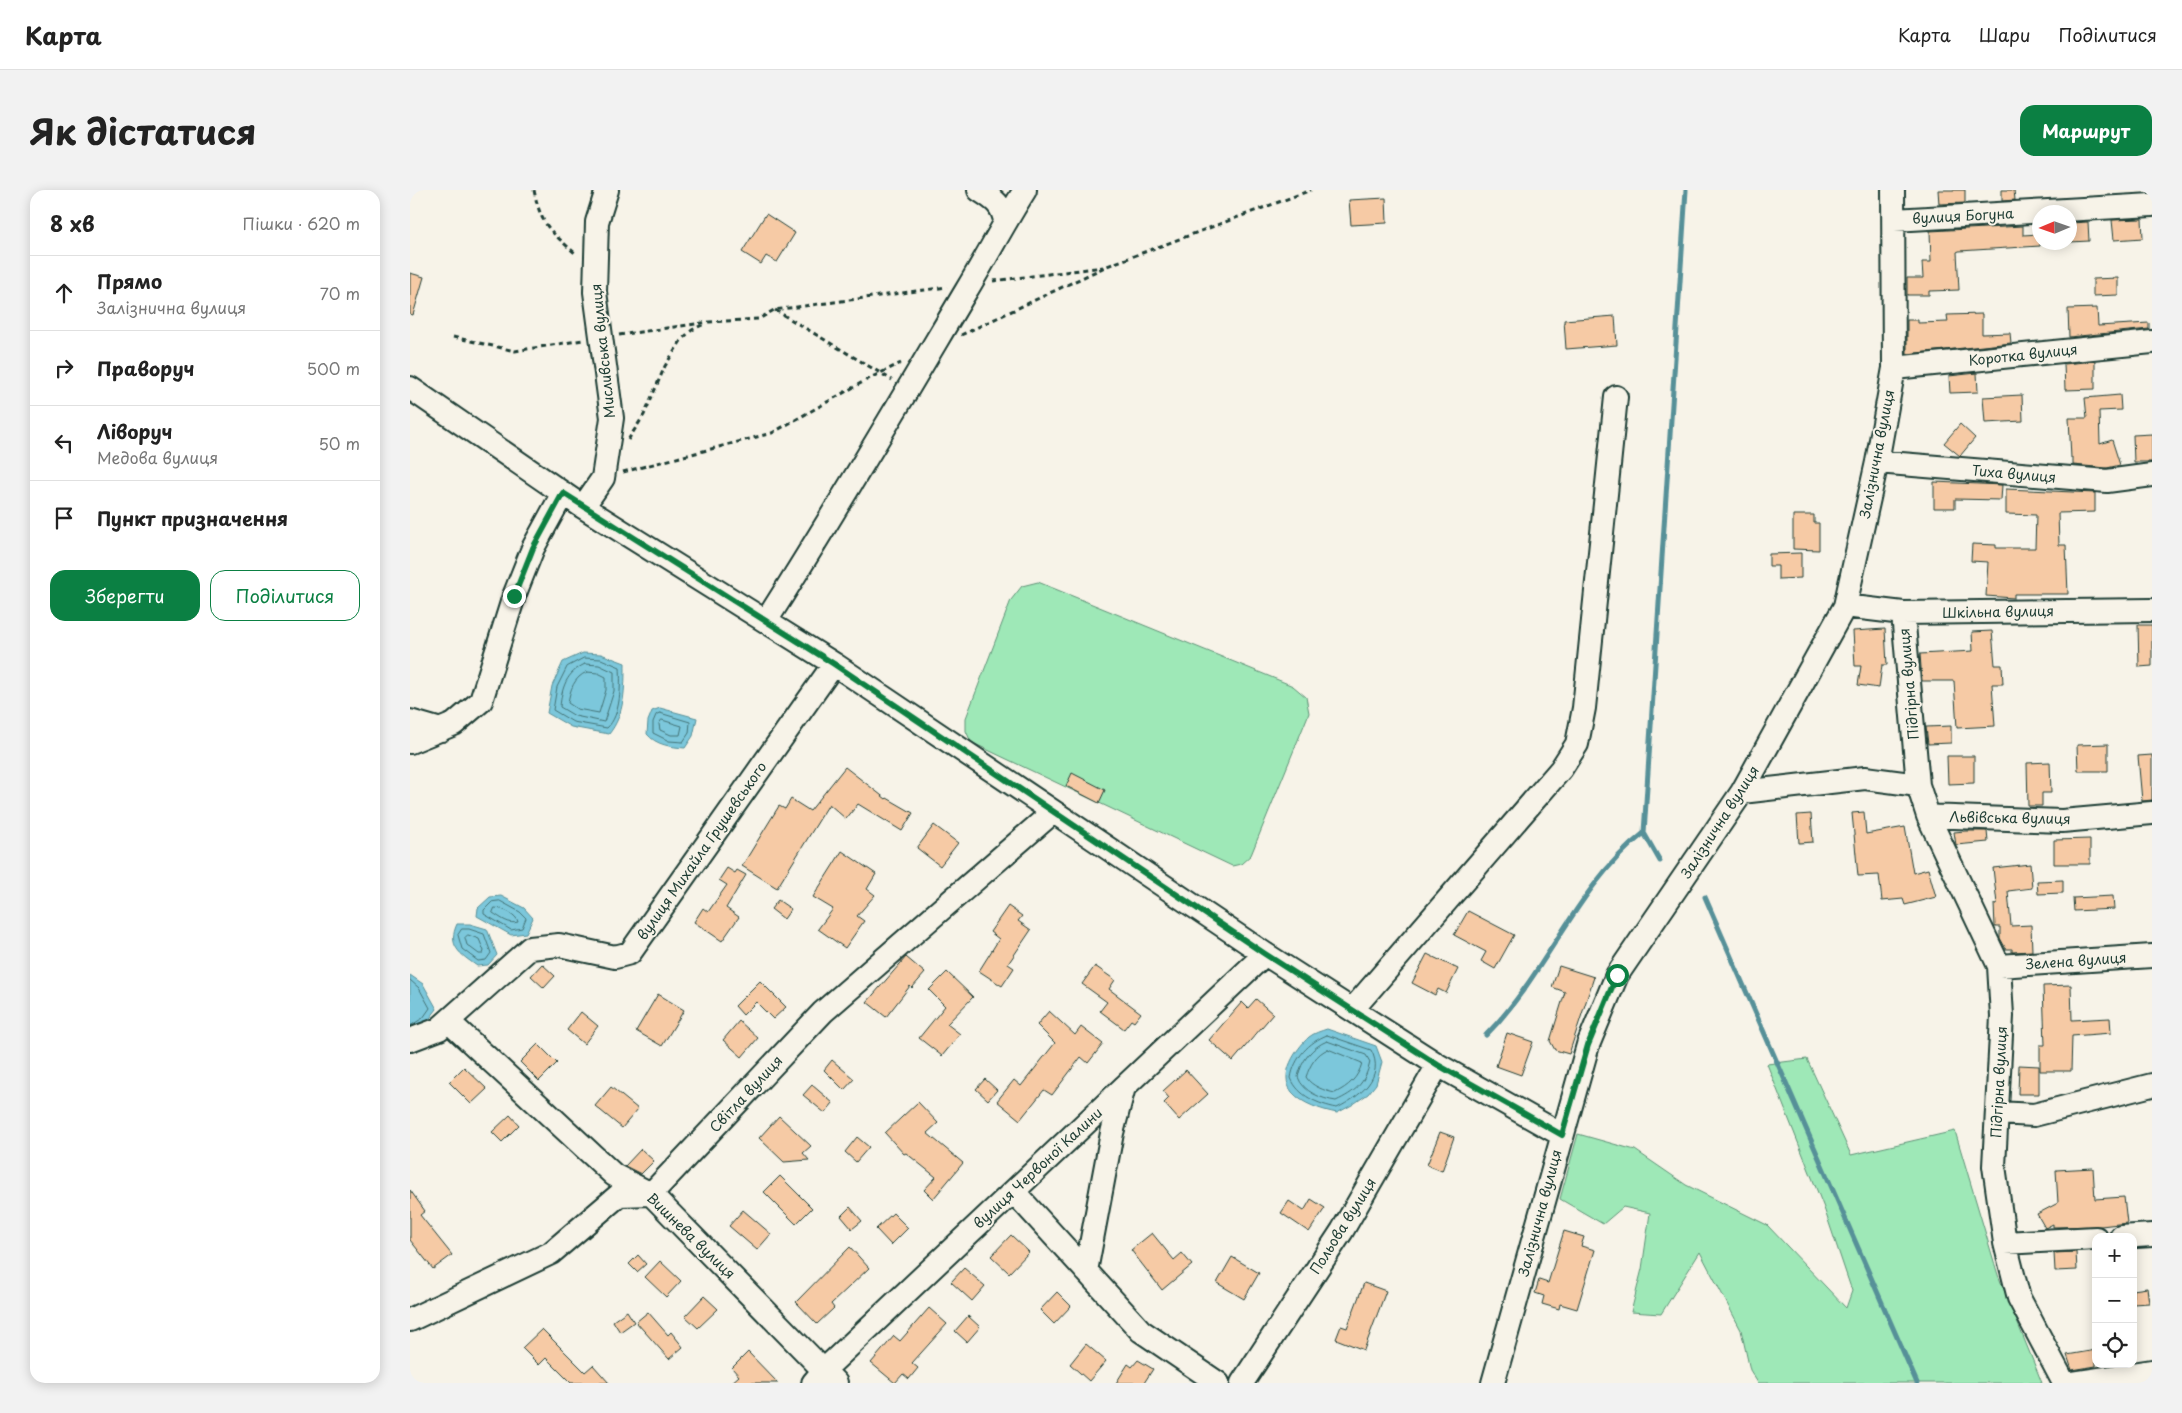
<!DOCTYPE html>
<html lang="uk">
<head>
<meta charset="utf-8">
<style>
  :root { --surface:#fff; --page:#f2f2f2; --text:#222; --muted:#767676; --line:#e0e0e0; --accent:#0b8043 }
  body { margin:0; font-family:"Playpen Sans",sans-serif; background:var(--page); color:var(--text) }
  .controls { position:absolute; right:15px; bottom:15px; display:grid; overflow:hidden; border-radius:10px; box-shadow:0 2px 12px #0003 }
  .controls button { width:45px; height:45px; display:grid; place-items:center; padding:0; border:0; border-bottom:1px solid var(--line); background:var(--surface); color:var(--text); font:25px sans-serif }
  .compass { position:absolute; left:1622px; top:15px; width:45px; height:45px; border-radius:50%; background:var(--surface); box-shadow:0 2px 12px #0003; rotate:268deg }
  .stop { position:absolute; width:15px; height:15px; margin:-11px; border:4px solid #0b8043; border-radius:50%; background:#fff }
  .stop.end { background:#0b8043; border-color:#fff; box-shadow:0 1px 5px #0008 }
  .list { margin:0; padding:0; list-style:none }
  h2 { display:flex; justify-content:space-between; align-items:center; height:65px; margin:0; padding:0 20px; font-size:21px }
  h2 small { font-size:16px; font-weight:400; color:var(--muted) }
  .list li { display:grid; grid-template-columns:32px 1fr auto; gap:15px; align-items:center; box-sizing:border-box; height:75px; padding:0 20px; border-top:1px solid var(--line) }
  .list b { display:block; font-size:19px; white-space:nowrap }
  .list p { margin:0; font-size:16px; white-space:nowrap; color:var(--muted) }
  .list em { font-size:16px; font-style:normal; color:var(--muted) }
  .actions { display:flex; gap:10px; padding:15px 20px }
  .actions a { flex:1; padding:11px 0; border:1px solid var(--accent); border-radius:15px; text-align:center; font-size:18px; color:var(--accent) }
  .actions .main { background:var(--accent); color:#fff }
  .icon { flex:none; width:28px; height:28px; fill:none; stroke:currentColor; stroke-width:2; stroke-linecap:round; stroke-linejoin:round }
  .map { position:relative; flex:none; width:1742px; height:1193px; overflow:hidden; border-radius:15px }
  header { display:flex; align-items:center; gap:30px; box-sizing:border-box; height:70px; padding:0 25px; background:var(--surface); border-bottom:1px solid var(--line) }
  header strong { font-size:24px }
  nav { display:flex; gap:28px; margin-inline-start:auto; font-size:18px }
  .intro { display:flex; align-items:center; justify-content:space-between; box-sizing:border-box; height:120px; padding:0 30px }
  h1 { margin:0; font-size:35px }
  .button { padding:12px 22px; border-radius:15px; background:var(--accent); color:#fff; font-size:18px; font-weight:700 }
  main { display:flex; gap:30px; padding:0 30px }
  aside { flex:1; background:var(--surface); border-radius:15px; box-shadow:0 2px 12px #0003 }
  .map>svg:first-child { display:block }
  .green { fill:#9ee8b7; stroke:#5e9276 }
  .water { fill:#7cc7db; stroke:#579098 }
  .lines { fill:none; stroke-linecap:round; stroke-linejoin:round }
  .shore { stroke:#447477; stroke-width:1 }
  .stream { stroke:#579098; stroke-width:5 }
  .building { fill:#f6caa5; stroke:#1f3d34 }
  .minor-casing { stroke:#1f3d34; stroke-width:26 }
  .path { stroke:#1f3d34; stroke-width:3; stroke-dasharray:5 4; stroke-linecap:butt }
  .minor { stroke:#f7f3e8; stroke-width:22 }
  .route { stroke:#0b8043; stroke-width:6 }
  .labels { text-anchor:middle; stroke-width:4; stroke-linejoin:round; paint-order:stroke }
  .street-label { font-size:14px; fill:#1f3d34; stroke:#f7f3e8 }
</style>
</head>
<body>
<header>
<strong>Карта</strong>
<nav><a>Карта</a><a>Шари</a><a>Поділитися</a></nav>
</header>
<div class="intro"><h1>Як дістатися</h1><a class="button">Маршрут</a></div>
<main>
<aside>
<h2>8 хв<small>Пішки · 620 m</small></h2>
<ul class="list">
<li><svg class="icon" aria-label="ahead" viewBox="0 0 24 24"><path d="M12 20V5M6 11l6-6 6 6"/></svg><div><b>Прямо</b><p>Залізнична вулиця</p></div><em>70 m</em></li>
<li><svg class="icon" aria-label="right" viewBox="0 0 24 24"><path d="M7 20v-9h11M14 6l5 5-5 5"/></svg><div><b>Праворуч</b></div><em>500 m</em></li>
<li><svg class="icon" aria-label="left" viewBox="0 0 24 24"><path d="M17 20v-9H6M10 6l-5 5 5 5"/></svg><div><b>Ліворуч</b><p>Медова вулиця</p></div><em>50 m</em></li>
<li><svg class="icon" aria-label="arrive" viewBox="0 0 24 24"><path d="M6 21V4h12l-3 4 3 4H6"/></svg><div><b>Пункт призначення</b></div></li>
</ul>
<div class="actions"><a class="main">Зберегти</a><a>Поділитися</a></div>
</aside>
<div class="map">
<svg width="1742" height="1193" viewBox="0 0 1742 1193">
  <rect width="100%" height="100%" fill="#f7f3e8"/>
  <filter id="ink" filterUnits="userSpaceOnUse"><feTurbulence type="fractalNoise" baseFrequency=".02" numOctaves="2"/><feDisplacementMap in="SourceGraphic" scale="10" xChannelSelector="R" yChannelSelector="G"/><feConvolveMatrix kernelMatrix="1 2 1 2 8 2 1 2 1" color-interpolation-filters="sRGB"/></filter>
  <g filter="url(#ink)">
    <path class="green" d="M628,392L883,496L896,507L899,523L841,665L831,674L822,676L561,552L556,541V528L601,410L612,396Z
      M1397,869L1441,965L1545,941L1588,1085L1632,1193H1348L1340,1180L1331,1140L1290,1062L1251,1124L1221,1122L1232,1079L1240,1023L1213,1017L1193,1034L1150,1009L1168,944L1225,960L1276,995L1357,1035L1436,1118L1442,1101L1414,1018L1357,874Z"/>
    <path class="water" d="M173,463L191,464L215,473C215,498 215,524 199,544L161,537L137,523L142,496L153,472Z
      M250,518L287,528L283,546L275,558C261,557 246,555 237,544L238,531L242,521Z
      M91,706L114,718L123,728L116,743L101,745L67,726L68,718L80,707Z
      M47,734H60L77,739L87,765L78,775L67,776C50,764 37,756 47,734Z
      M0,785L13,794L27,819L17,832L0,841Z
      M917,839L966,856L972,872L966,894L958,904L942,915L927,923C912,920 892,914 882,902C868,885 886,859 899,847C904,843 911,841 917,839Z"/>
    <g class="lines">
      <path class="shore" d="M174,468L191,469L210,477C211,496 211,525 197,538L163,532L143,520L147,497L157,477Z
        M175,474L189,475L204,482V501L194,532L165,526L150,517C152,497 156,483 175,474Z
        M177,482L188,483L196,487V500L189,523L167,519L158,513C160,500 164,487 177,482Z
        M250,523L280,532L279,543L273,552L259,551L243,543V532L246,525Z
        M252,530L272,536L270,545H261L250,540L249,534Z
        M90,711L110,722L116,728L112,738L101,740L74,724V720L82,712Z
        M85,718C93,718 107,725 108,732C99,735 91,728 83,723Z
        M52,739H59L74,744L81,763L76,770L68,771L52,759L48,745Z
        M58,745L69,749L74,761L73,764H69L57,755L55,748Z
        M0,790L9,798L20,818L13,828L0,836
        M917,845L961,860C976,887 949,907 927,918C908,914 888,906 881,888C884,868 899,852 917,845Z
        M917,851L956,865L960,872C955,894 945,902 926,911C912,909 893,902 888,887C891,871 902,857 917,851Z
        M918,859L952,873C948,888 939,896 925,903C915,901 901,896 896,887C900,875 906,864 918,859Z"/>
      <path class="stream" d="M1250,671L1234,643L1276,0
        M1295,707L1507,1193
        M1076,845C1137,784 1165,697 1234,643"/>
    </g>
    <path class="building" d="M1528,0H1555V13L1529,14Z
      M1592,0H1604L1605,10L1592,11Z
      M976,8L977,33L941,35L939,10Z
      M356,24L385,43L367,72L356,66L351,74L332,62Z
      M1732,29L1733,48L1704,50L1702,30Z
      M1678,32L1679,51L1660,52V33Z
      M1613,36V45L1630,44V56L1549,61L1547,62L1549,100L1519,101V105H1497V88H1513L1512,72H1521L1520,41Z
      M0,83L14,87L3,125L0,124Z
      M1708,88V105L1683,106V89Z
      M1687,118L1688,136L1739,133V139L1659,147L1658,119Z
      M1572,124V144L1600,143L1601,153L1497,164V130H1508V133L1538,132L1537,125Z
      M1205,126L1207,155L1156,159L1154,130Z
      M1685,171V199L1655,200L1654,174Z
      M1567,183L1568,202L1540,203L1539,186Z
      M1612,205L1613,231L1575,233L1573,207Z
      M1710,205L1711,220L1689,221L1690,254L1702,250L1710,275L1697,278L1663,275V268H1661L1659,228H1677L1675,208Z
      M1550,234L1565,248L1550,266L1534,253Z
      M1742,244V272H1724L1723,245Z
      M1524,292L1592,295L1591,310L1545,309V318H1524Z
      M1596,299L1685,303V322L1648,323L1649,355H1656L1658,404H1604V408L1576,406L1578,372L1561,371L1562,354L1586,355V358H1625L1626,325L1596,324Z
      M1383,325H1404V333H1409V360L1383,359Z
      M1391,363V388L1368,389V376H1359V364Z
      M1728,435H1742V476L1729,477Z
      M1475,439L1477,475H1472L1469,498L1448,495L1451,476H1445L1443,441Z
      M1582,441L1585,475H1592L1593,494H1582L1585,536L1547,538L1544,491H1512L1510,464L1563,461L1562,442Z
      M1541,536V553L1518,554L1516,537Z
      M1698,554V581H1668L1667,555Z
      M1742,565V610L1732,611L1728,566Z
      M1537,566H1564V593L1538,594Z
      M1640,572L1641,603H1632V616H1618L1617,573Z
      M435,577L476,609L477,608L503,623L492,641L448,614L436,629L419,614L367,698L332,676L369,616L375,619L381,609L400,621Z
      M662,583L695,600L689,613L656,596Z
      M1454,622L1456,644L1495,637L1503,683L1518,679L1526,707L1495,715L1493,709L1472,711L1469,685L1448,686L1442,623Z
      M1401,624L1403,652L1389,653L1387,625Z
      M524,635L548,653L530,676L507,658Z
      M1555,641H1577L1578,652L1546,655L1544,642Z
      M1680,649V674H1644V650Z
      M432,661L466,684L457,699L465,705L447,726L454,731L435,758L408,739L423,719L403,707Z
      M1620,674L1622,698L1598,701L1601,736L1621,735L1622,761L1602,762V759H1596L1590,748V737H1585L1584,714H1587L1583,678Z
      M317,678L325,683L327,680L336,685L316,718L329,727L312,751L284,732L293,718L298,722L317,695L309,690Z
      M1653,690V703L1628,704L1627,691Z
      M1703,706L1704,719L1664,721L1663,708Z
      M368,710L381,719L374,729L361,719Z
      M598,716L612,726L608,731L621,740L598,774L604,778L592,796L569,781L589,749L580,742Z
      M1058,721L1104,745L1085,779L1071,771L1076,762L1044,745Z
      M1017,764L1048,779L1036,803L1028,799L1025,805L1002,793Z
      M496,767L515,783L502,798L500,796L476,827L457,812Z
      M132,774L145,786L134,798L121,786Z
      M685,776L705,790L699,799L731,823L724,832L721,830L714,839L690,821L697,812L672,794Z
      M1149,776L1184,787L1159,864L1145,860L1140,851L1155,802L1142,797Z
      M537,782L563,807L537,834L550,844L532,866L509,848L535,816L519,800Z
      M350,791L376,817L363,829L346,812L333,825L325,816Z
      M1661,795L1662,830L1700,828L1701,843L1662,846L1661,881H1630V855H1635L1633,796Z
      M248,804L274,820L252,856L226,841Z
      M846,809L863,824L823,871L799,850L832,812L838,818Z
      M639,821L665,845L671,837L693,854L678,873L671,867L642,905L634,900L610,930L587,911L604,890L611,896L645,853L627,835Z
      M171,822L188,836L174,854L157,840Z
      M329,831L348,848L332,867L313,850Z
      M1097,843L1123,852L1111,885L1086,876Z
      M128,854L147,873L129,891L110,872Z
      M422,870L444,889L434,900L414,880Z
      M1609,875L1629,876V904H1608Z
      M54,877L77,899L61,914L39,892Z
      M776,880L798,904L769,930L754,913L759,908L753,901Z
      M575,889L587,900L578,910L566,899Z
      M402,895L423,913L415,923L393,905Z
      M201,897L228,919L212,938L185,916Z
      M508,912L528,933L517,943L553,973L523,1009L514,1000L526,987L496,963L494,964L475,943Z
      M100,925L109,935L92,952L82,942Z
      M369,926L401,956L393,963L399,970L374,972L349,948Z
      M1030,942L1044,947L1032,981L1017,975Z
      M447,947L459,957L446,972L435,962Z
      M231,959L244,971L231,984L215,976Z
      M1683,978L1685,1009L1714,1007L1717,1033L1691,1036L1643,1037V1034L1635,1038L1627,1024L1648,1013L1646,980Z
      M370,986L402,1018L386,1034L354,1002Z
      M0,1000L15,1021L10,1025L42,1065L23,1079L0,1050Z
      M901,1009L915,1018L899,1042L871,1023L879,1011L894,1021Z
      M440,1017L452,1031L442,1039L431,1026Z
      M333,1020L361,1044L347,1060L319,1036Z
      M483,1023L498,1038L481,1055L466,1039Z
      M1154,1041L1174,1047L1171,1056L1185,1060L1167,1119L1150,1114L1149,1119L1132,1114L1134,1106L1125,1103L1129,1090L1138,1093Z
      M742,1043L764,1070L772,1063L782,1075L752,1100L721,1060Z
      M601,1045L619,1062L599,1083L581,1066Z
      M440,1057L459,1078L421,1114L424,1118L407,1134L386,1112Z
      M1666,1062L1667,1080L1645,1081L1644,1063Z
      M228,1065L236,1074L227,1082L219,1074Z
      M822,1067L849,1083L834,1109L807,1093Z
      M250,1071L271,1091L256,1107L235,1087Z
      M554,1078L575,1096L562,1111L541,1092Z
      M954,1093L976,1101L954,1160L926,1149L931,1136L937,1138Z
      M1737,1098L1739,1113L1723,1114V1100Z
      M647,1102L661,1116L644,1134L630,1120Z
      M294,1106L308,1119L288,1138L275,1126Z
      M519,1118L537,1134L502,1173L508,1178L499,1189L493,1184L485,1193L461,1173L484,1146L490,1151Z
      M217,1121L224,1132L210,1142L203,1131Z
      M238,1122L258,1145L261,1142L273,1157L259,1169L226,1132Z
      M558,1126L570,1137L557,1152L545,1141Z
      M132,1139L175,1182L183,1175L199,1193H161L136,1168L129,1175L112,1158Z
      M676,1154L696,1171L679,1191L660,1174Z
      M1686,1160V1176L1662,1180L1657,1165Z
      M338,1162L368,1193H321L329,1186L322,1178Z
      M728,1170L743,1179L734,1193H706L718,1174L722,1177Z"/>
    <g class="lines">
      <g class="minor-casing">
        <path id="minor" d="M569,0C583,9 592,14 595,31
          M1484,30L1742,15
          M1484,178L1742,152
          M0,198L173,317L424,474L855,764L1028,875L1152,945
          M1467,272L1697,291L1742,285
          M173,317L193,288L202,228L185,102L187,32L197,0
          M1435,416L1493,423L1742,420
          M1493,423L1508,595L1518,626L1589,776L1592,826L1584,976L1595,1053L1609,1108L1654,1193
          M356,431C425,323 490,212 556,101C576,68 594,33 615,0
          M0,531L31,540
          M0,552L44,534L71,511L104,406L123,358L153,303
          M1332,602L1455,588L1508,595
          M1518,626L1652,631L1742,623
          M1589,776L1742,766
          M942,820L1151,579L1167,554L1174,518L1206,207
          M38,831L204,985L241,1004L426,1193
          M0,850L29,839L120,758L149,755L205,767L220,763L424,474
          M1588,923L1624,925L1742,895
          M604,1002L731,1141L808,1193
          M1711,1047L1742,1045
          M1595,1053L1686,1048
          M676,1081L702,943L714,897
          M0,1130L141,1063L209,1005L241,1004L413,822L642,623
          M403,1193L414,1180L855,764
          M832,1193L932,1041L1028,875
          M1083,1193L1178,855L1207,785L1332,602L1435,416L1467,272L1484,178L1483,0
          M1663,1193L1742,1181"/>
      </g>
      <path class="path" d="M124,0C131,37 141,41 167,65
        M583,91L693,77
        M365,120L482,190
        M209,145L299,132L349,129L364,120L537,97
        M551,145L697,76L901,0
        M43,147L105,161L173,150
        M218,250L234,225L255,176L272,149L282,140L296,133
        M213,282L362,243L460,188L491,173"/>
      <use href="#minor" class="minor"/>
    </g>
  </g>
  <g class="lines" filter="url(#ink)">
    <path class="route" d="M104,406L123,358L153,303L424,474L855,764L1028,875L1152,945L1178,855L1207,785"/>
  </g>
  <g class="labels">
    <g class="street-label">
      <text transform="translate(1553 26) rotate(-3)" y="5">вулиця Богуна</text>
      <text transform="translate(193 161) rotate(-96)" y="5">Мисливська вулиця</text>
      <text transform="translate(1613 165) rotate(-6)" y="5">Коротка вулиця</text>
      <text transform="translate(1467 264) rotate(-79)" y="5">Залізнична вулиця</text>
      <text transform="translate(1604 284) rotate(5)" y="5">Тиха вулиця</text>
      <text transform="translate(1588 422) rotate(-1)" y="5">Шкільна вулиця</text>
      <text transform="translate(1499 494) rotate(-95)" y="5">Підгірна вулиця</text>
      <text transform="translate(1600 628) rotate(1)" y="5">Львівська вулиця</text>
      <text transform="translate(1310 632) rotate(-57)" y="5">Залізнична вулиця</text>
      <text transform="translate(292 661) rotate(-55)" y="5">вулиця Михайла Грушевського</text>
      <text transform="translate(1666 771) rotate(-4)" y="5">Зелена вулиця</text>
      <text transform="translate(1589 892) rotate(-87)" y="5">Підгірна вулиця</text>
      <text transform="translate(336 904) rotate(-47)" y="5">Світла вулиця</text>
      <text transform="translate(628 978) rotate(-43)" y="5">вулиця Червоної Калини</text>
      <text transform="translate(1130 1023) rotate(-75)" y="5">Залізнична вулиця</text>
      <text transform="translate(933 1036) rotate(-58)" y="5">Польова вулиця</text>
      <text transform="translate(281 1046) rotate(44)" y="5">Вишнева вулиця</text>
    </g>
  </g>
</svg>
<div class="controls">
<button>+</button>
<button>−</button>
<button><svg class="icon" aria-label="locate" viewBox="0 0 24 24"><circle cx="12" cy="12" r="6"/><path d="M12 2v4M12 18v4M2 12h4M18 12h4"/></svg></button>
</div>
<svg class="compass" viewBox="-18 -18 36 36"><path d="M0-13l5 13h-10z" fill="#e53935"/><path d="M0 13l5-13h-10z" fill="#767676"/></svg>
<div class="stop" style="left:1207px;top:785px"></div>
<div class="stop end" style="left:104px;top:406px"></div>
</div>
</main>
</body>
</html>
